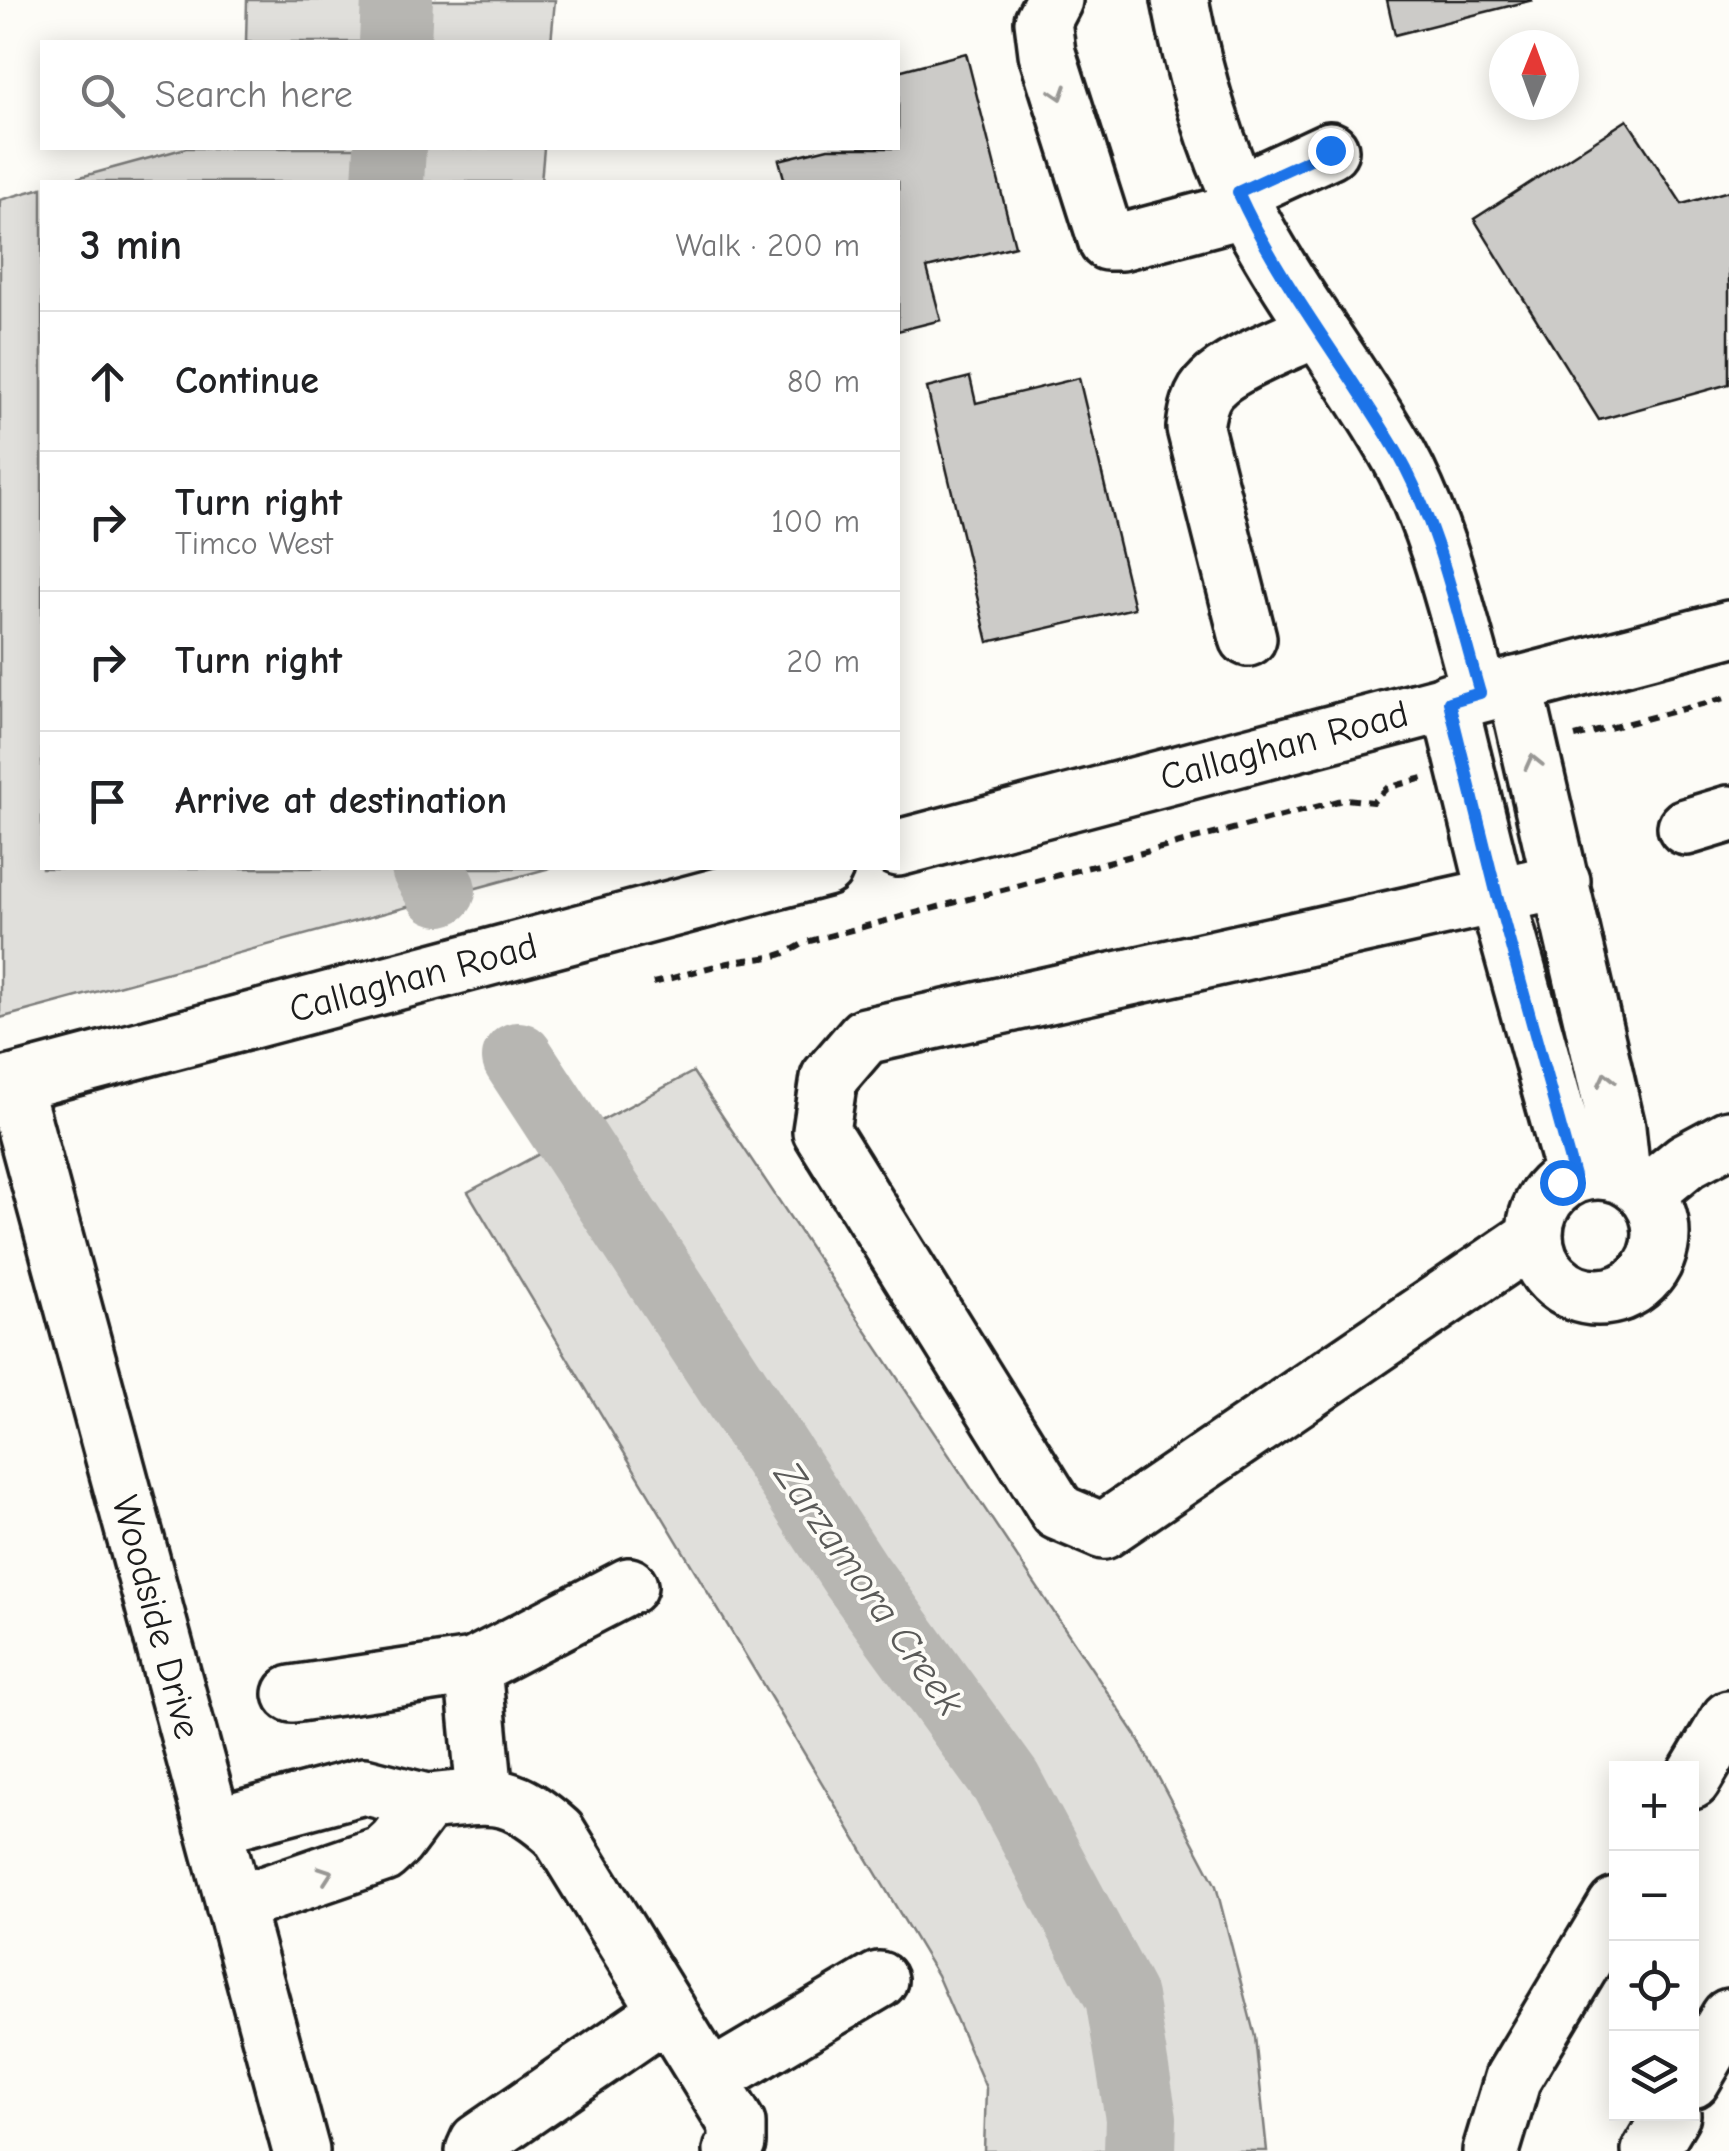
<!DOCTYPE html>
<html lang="en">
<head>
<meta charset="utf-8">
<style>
  :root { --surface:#fff; --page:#f2f2f2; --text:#202124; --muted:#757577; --line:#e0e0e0 }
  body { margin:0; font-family:"Comic Neue",sans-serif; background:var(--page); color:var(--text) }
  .controls { position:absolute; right:30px; bottom:30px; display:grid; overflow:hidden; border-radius:0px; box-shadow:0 5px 25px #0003 }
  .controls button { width:90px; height:90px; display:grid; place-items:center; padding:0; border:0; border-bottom:2px solid var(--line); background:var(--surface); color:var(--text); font:50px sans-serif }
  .compass { position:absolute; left:1489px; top:30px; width:90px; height:90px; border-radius:50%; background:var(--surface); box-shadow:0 5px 25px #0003; rotate:1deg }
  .stop { position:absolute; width:30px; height:30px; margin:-22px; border:8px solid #1a73e8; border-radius:50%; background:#fff }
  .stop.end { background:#1a73e8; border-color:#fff; box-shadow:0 2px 10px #0008 }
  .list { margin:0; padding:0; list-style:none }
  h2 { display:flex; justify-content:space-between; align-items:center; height:130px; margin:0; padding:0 40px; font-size:42px }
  h2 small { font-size:32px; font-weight:400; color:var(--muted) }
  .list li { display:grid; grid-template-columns:65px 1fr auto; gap:30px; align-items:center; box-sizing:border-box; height:140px; padding:0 40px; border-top:2px solid var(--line) }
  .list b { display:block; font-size:38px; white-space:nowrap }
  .list p { margin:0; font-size:32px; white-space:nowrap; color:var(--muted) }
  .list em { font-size:32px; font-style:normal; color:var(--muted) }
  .icon { flex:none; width:55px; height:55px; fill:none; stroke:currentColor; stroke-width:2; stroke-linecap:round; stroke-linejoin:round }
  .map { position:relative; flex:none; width:1729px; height:2151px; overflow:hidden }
  .search { position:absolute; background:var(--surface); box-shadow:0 5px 25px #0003; left:40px; top:40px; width:860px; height:110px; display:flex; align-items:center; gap:25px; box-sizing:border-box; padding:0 35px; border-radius:0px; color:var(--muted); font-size:38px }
  .panel { position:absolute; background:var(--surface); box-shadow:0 5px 25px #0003; left:40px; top:180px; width:860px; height:690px; border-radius:0px }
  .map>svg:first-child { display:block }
  .green { fill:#e0dfdb; stroke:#7e7e7c; stroke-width:2.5 }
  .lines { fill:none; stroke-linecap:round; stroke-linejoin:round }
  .river { stroke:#b7b6b2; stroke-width:72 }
  .building { fill:#cccbc8; stroke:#1c1c1c; stroke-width:2.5 }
  .minor-casing { stroke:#1c1c1c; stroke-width:62 }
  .major-casing { stroke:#1c1c1c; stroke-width:62 }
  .path { stroke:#1c1c1c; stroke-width:6; stroke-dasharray:10 8; stroke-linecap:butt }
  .minor { stroke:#fdfcf7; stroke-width:55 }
  .major { stroke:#fdfcf7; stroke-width:55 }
  .oneway { stroke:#989794 }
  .route { stroke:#1a73e8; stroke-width:12 }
  .labels { text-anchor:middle; stroke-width:8; stroke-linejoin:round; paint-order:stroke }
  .street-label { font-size:38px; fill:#1c1c1c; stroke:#fdfcf7 }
  .water-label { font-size:40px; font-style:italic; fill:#5a5a58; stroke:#fdfcf7 }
</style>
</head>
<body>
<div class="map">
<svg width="1729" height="2151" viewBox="0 0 1729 2151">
  <rect width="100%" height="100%" fill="#fdfcf7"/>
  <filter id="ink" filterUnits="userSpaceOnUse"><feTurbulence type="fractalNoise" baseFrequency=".01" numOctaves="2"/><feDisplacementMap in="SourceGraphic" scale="20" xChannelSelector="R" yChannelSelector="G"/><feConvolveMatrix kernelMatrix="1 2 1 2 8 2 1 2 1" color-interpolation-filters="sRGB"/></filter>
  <g filter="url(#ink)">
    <path class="green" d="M247,0H555L551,42H246Z
      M186,148H544L541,182H62Z
      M42,188V868H550L0,1018V200Z
      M693,1072L1136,1735L1216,1886L1255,2037L1267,2151H984L986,2088L937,1975L468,1192Z"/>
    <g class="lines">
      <path class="river" d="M395,42L397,0
        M388,182L390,148
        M427,868L440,890
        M518,1058L856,1575L1006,1782L1121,1997L1141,2118L1140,2151"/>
    </g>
    <path class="building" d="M1387,0H1533L1395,35Z
      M966,53L1015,246L927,268L941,320L898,331V182H785L779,160L828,148H898V71Z
      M1627,120L1682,204L1729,191V384L1599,420L1474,219Z
      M970,377L976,403L1079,378L1134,608L988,642L927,388Z"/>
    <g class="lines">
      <g class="minor-casing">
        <path id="minor" d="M1054,0L1043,21L1047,53L1107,242H1121L1246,209
          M1180,0C1194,73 1213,143 1246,210C1290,296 1352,372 1399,456C1439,529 1457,614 1480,693
          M1239,192L1330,150
          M1248,638L1195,428C1197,412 1200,395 1212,384C1232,363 1291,342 1318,328
          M1515,685L1617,1128L1622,1175
          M1449,701L1497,897L1574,1175
          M1686,827L1729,814
          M13,1084L301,2151
          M1535 1234a63 63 0 1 1 126 0a63 63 0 1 1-126 0Z
          M1647,1193L1686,1161L1729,1138
          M1534,1237L1103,1531L1058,1512L821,1131L829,1078L865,1036L1562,881
          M473,1667L629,1586
          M292,1694L473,1667L485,1795
          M1692,1781L1729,1719
          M426,1802C491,1797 505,1786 558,1833L737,2124V2143L732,2151
          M213,1826L364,1786L426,1802L396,1842L383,1854L234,1905
          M710,2080L879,1980
          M1692,2080L1729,2017
          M474,2151L478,2142L668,2011
          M1491,2151L1513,2078L1616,1906
          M1650,2151L1672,2114"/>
      </g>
      <g class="major-casing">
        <path id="major" d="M898,848L1729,629
          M0,1087L825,868"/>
      </g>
      <path class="path" d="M1575,737L1729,697
        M653,983C683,976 715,964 746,960C773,957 782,957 806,942L1346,799L1373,802L1387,788L1423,778"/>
      <use href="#minor" class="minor"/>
      <use href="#major" class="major"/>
    </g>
    <defs><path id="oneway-chevron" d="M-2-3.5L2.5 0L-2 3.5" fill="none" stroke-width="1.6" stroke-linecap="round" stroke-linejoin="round" transform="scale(2.5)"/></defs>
    <g class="oneway">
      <use href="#oneway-chevron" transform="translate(1059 93) rotate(72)"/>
      <use href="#oneway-chevron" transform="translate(1533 762) rotate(-104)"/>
      <use href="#oneway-chevron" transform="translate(1606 1079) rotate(-103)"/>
      <use href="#oneway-chevron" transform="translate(326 1874) rotate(-19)"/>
    </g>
  </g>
  <g class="lines" filter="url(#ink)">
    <path class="route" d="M1330,150L1238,192C1280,285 1347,366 1398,454C1439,527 1457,613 1480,693L1449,702L1497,896L1574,1176L1562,1182"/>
  </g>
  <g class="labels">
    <g class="street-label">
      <text transform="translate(1284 745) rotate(-15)" y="13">Callaghan Road</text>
      <text transform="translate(413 977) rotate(-15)" y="13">Callaghan Road</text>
      <text transform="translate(157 1617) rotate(75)" y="13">Woodside Drive</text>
    </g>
    <g class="water-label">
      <text transform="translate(870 1588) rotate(55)" y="14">Zarzamora Creek</text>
    </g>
  </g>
</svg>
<div class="controls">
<button>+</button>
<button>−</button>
<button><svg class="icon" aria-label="locate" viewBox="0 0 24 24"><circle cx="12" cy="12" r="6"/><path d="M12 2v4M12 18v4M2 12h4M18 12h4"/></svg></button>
<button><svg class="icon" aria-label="layers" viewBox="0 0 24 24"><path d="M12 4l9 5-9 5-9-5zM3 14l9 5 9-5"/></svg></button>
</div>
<svg class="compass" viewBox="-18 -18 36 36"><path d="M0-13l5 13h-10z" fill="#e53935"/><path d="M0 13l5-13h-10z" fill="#757577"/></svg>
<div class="stop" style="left:1562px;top:1182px"></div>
<div class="stop end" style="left:1330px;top:150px"></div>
<div class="search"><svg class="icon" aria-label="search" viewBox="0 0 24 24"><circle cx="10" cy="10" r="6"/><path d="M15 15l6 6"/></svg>Search here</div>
<section class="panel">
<h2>3 min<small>Walk · 200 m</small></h2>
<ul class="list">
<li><svg class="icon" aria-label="ahead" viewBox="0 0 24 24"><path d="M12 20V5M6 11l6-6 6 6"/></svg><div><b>Continue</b></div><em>80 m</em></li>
<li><svg class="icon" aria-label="right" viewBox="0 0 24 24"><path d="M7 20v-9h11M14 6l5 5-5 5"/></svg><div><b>Turn right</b><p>Timco West</p></div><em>100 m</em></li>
<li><svg class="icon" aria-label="right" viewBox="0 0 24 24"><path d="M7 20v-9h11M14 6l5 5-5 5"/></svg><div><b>Turn right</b></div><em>20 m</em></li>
<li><svg class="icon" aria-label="arrive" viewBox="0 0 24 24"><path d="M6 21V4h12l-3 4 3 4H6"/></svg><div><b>Arrive at destination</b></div></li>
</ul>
</section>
</div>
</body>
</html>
